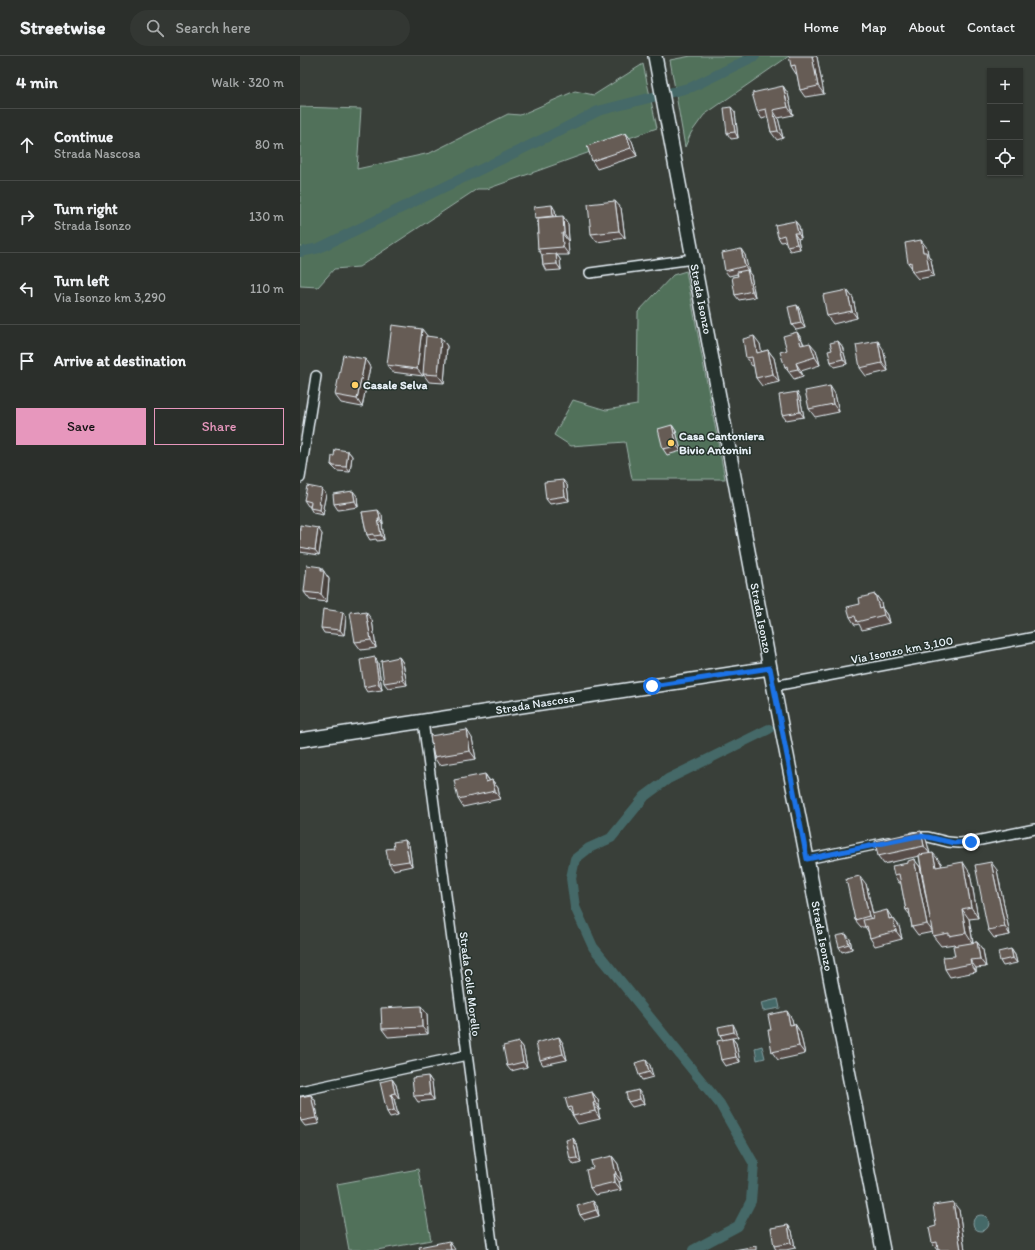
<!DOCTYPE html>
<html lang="en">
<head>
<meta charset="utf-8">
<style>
  :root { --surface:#2b2f2b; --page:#333733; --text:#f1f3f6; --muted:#a6a9a9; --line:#474a47; --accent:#e797bd }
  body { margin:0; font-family:Itim,sans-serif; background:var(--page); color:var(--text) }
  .controls { position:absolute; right:12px; top:12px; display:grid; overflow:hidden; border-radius:0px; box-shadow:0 1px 3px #0004 }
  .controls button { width:36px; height:36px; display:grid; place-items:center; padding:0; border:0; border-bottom:1px solid var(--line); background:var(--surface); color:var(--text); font:20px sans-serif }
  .stop { position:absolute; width:12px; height:12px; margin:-9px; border:3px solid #1a73e8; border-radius:50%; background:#fff }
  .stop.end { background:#1a73e8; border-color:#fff; box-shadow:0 1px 4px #0008 }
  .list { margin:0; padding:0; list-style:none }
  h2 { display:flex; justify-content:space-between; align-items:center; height:52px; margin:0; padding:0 16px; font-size:17px }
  h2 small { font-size:13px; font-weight:400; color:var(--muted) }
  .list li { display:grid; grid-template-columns:26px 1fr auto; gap:12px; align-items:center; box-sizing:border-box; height:72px; padding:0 16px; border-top:1px solid var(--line) }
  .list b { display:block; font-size:15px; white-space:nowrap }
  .list p { margin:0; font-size:13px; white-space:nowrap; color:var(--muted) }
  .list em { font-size:13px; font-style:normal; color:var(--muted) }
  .actions { display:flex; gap:8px; padding:12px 16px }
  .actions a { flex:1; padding:9px 0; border:1px solid var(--accent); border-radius:0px; text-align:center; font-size:14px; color:var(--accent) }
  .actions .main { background:var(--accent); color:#111 }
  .icon { flex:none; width:22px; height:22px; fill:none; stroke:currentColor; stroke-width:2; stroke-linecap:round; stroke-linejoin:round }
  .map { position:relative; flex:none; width:735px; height:1194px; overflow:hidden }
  header { display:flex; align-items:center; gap:24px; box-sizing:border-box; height:56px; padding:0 20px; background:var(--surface); border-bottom:1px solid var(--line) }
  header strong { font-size:19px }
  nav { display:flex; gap:22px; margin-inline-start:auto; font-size:14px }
  .search { width:280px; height:36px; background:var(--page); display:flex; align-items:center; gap:10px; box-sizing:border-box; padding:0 14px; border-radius:22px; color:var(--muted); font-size:15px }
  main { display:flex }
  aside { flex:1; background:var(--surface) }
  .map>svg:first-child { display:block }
  .green { fill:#51715a; stroke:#9cb1a9 }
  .water { fill:#456968; stroke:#869fa2 }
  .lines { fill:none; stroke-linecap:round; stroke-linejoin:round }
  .canal { stroke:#456968; stroke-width:10 }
  .street-casing { stroke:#e8f1f8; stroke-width:12 }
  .secondary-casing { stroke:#e8f1f8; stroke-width:16 }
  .street { stroke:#26332d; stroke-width:9 }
  .secondary { stroke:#26332d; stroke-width:13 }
  .wall { fill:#584e48; stroke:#e8f1f8 }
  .shaded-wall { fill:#47403b; stroke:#e8f1f8 }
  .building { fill:#665b54; stroke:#e8f1f8 }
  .route { stroke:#1a73e8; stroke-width:5 }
  .poi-dot { fill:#ffd166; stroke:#26332d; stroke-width:1.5 }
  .labels { text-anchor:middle; stroke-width:3; stroke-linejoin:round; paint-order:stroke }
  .street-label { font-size:12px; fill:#e8f1f8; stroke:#26332d }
  .poi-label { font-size:12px; font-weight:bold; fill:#e8f1f8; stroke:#26332d; text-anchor:start }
</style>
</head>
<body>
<header>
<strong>Streetwise</strong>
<div class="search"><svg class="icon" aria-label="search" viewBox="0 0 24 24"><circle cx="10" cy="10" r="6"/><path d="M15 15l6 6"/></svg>Search here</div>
<nav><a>Home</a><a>Map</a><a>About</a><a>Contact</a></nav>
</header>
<main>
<aside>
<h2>4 min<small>Walk · 320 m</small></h2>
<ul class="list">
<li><svg class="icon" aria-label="ahead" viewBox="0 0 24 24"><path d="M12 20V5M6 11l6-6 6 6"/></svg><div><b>Continue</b><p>Strada Nascosa</p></div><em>80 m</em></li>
<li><svg class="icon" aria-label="right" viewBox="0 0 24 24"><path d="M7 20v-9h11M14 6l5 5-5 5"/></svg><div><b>Turn right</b><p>Strada Isonzo</p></div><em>130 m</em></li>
<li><svg class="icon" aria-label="left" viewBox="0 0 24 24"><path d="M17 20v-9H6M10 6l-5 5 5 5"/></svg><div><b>Turn left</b><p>Via Isonzo km 3,290</p></div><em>110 m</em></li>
<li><svg class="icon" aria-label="arrive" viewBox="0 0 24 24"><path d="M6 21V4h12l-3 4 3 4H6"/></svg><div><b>Arrive at destination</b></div></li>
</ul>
<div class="actions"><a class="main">Save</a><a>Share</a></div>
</aside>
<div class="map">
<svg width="735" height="1194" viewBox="0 0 735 1194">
  <rect width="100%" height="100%" fill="#393f39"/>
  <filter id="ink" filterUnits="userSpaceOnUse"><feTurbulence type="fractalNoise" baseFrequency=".025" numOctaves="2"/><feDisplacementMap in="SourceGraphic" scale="8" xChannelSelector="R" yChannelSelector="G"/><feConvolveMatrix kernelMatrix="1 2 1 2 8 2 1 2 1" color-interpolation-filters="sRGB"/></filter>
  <g filter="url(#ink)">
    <path class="green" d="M391,0H489L404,59L391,77L385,91L370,4Z
      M343,8L357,72L187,133H177L59,211L34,213L18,231L0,230V51L61,53L57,113L130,97L208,58L220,59L275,35L294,39Z
      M386,215L425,423H332L325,386L271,390L254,379L273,344L306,354L337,349L338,256L373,219Z
      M118,1113L131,1184L77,1194H49L37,1128Z"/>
    <path class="water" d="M478,943L480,952L463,955L461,947Z
      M462,990L465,1002L457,1004L455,992Z
      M673 1167a8 8 0 1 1 16 0a8 8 0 1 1-16 0Z"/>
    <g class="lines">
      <path class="canal" d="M0,196L19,192L247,81L298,55L392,31L455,0
        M393,1194L438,1170L451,1145L454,1108L420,1048L293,891L275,851L271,822L275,803L289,792L311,782L345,740L368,723L469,673"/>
      <g class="street-casing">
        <path id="street" d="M290,217L393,203
          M0,422L16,320
          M474,630L735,581
          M123,665L193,1194
          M614,781H628L648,786L659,787L671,786L735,773
          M507,803L588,786
          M0,1035L167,999"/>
      </g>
      <g class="secondary-casing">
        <path id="secondary" d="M355,0L470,612L583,1194
          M0,684L470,612"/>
      </g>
      <use href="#street" class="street"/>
      <use href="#secondary" class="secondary"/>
    </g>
    <path class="wall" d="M517,1L524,38L505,41L500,34L497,18H496L491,10Z
      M483,30L488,38L493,59L478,62L483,82L477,84L471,76L468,61L462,63L457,55Z
      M435,56L438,82L431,83L427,77Z
      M332,85L337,100L297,113L292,105Z
      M321,152L325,182L297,186L291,178Z
      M255,154L256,161L268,168L269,185H268L269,199H257L260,203L261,214L246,215L243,209L242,199L238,193L239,178L238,167L235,162Z
      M495,165L499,170L501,182L498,183L500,193L490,195L487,190L486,185L481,186L478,181Z
      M627,192L628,199L631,204L634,220L618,223L612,216V212L608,207Z
      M445,199L448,216L451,219L455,241L439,244L435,239L438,220L437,218L429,220L425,215Z
      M547,234L553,242L557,262L533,268L527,260Z
      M497,249L500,254L505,272L496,274L492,269Z
      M497,276L502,284L504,288L516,294L520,309L501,315L503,320L494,323L485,311Z
      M127,281L141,282L147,290L144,327L129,326L123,318V314V320L92,316L87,309Z
      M538,285L542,290L547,308L534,311L531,306L532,294Z
      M460,288L461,296L468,294L474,302L479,326L462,330L456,322L454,309L452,310L446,302Z
      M583,293L588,315L566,320L560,312Z
      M65,303L70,311L62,351L41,347L35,339Z
      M535,338L539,356L515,361L509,353Z
      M500,341L504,361L486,364L482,359Z
      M372,369L376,375L381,395L367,399L363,393Z
      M48,395L52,400L50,416L37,415L31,409L34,400Z
      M267,429L269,445L250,448L246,443Z
      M22,433L26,438L23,452L24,453L23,459L13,457L10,452V450H8L4,444Z
      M57,440L58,451L38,454L34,448Z
      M62,456L82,459L83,468H82L84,484L77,485L76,483L70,484L67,479Z
      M0,471L22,478L19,499L0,496Z
      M27,519L29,523L27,546L10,544L4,536Z
      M575,538L581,546L582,552L587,559L589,567L562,574L559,568L555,569L550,561L560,548Z
      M59,555L61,557L72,564L76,592L61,594L55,586Z
      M46,561L44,579L24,577L21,572Z
      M75,601L78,607L82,634L67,636L64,631Z
      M99,601L103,607L107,629L88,632L84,627Z
      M172,682L176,703L139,709L134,701Z
      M185,718L190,725L192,724L198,732L200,743L163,751L158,743Z
      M621,775L626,783L630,798L641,807V810L670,817L678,862L669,863L673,886H677L683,894L686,911L676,912V916L650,921L645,913L655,900L656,889L655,888L641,890L633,880V876L618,879L612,871L610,859L606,854L601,827H599L594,819L608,807L614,803L620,811L632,874L619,800L584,808L578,800Z
      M105,784L109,789L112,810L93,814L89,808L94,792Z
      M697,814L710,879L694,882L688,874Z
      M566,828L573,858L593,862L599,870L602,883L575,890L570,882L568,875L565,871H561L555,864Z
      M550,883L552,893L542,896L539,891Z
      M711,893L715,899L717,907L703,910L700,905Z
      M127,958L128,978L88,981L82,973Z
      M492,963L493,968H495L500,976L505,998L478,1004L472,996L471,974Z
      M436,974L438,981L432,982L436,987L440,1006L425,1010L421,1004L423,984L420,979Z
      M219,986L223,991L227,1011L211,1015L207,1010Z
      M263,987L267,1004L243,1009L240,1004Z
      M350,1009L353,1021L342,1024L339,1019Z
      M128,1020L132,1026L134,1044L118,1046L114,1040Z
      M92,1023L96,1029L99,1042L94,1043L98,1059L90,1061L87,1056Z
      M292,1036L298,1044L300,1054H298L300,1063L278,1068L268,1052Z
      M342,1039L344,1048L332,1051L328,1046Z
      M15,1044L19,1068L5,1070L1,1065Z
      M273,1082L277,1088L281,1107L274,1109L270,1103Z
      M312,1100L318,1108L322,1125L319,1126L321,1134L295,1139L290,1132L293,1112Z
      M297,1150L299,1160L284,1164L280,1159Z
      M659,1154L665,1194H637L632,1187L636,1170Z
      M488,1169L492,1175L495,1192L486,1194H476L474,1190Z"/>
    <path class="shaded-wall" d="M512,0H516L517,1L524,38L518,30Z
      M483,30L488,38L493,59L488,51Z
      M431,51L435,56L438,82L435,76Z
      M473,54L478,62L483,82L478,75Z
      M326,77L332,85L337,100L331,92Z
      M315,145L321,152L325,182L319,175Z
      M252,149L255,154L256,166L253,160Z
      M263,160L268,168L269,185L264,177Z
      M495,165L499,170L501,182L498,177Z
      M262,177L268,185L269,199L263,191Z
      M494,177L498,183L500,193L497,188Z
      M621,184L627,192L628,199L631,204L634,220L629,213L623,196Z
      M441,193L445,199L449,216L445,210Z
      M256,198L260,203L261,214L257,208Z
      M447,214L451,219L455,241L452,235Z
      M547,234L553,242L557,262L552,255Z
      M497,249L500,254L505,272L501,267Z
      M122,273L128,281L123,320L117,313Z
      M497,276L502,284L506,297L501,289Z
      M454,280L460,288L463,304L457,297Z
      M141,282L147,290L144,327L138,319Z
      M538,285L542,290L547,308L543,303Z
      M578,285L583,293L588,315L582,307Z
      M510,287L516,294L520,309L515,301Z
      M468,294L474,302L479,326L473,318Z
      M65,303L70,311L62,351L57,343Z
      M496,307L501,315L503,320L498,313Z
      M530,330L535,338L539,356L533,348Z
      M497,336L500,341L504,361L500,356Z
      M372,369L376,375L381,395L377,390Z
      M48,395L52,400L50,416L46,411Z
      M263,424L267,429L269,445L265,440Z
      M22,433L26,438L23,452L24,453L23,459L20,454L19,448Z
      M53,435L57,440L58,451L55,445Z
      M78,454L82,459L83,468L80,463Z
      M78,463L82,468L84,484L81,479Z
      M18,472L22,478L19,499L15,494Z
      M21,511L29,523L27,546L21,538Z
      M575,538L581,546L582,552L587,559L589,567L579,552Z
      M43,556L46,561L44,579L40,574Z
      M66,556L72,564L76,592L71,584Z
      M75,601L78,607L82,634L79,628Z
      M99,601L103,607L107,629L103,624Z
      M167,674L172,682L176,703L170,695Z
      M185,718L190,726H186Z
      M192,724L198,732L200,743L195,735Z
      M621,775L626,783L630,798L624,790Z
      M105,784L109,789L112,810L109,805Z
      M633,797L641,807L643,821L636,811Z
      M614,803L620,811L633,876L627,868Z
      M663,806L670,817L678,862L671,851Z
      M691,806L697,814L710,879L705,871Z
      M560,820L566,828L575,868L569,860Z
      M662,853L669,863L673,888L666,877Z
      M587,854L592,862L589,863Z
      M593,862L599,870L602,883L596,875Z
      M546,878L550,883L552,893L549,888Z
      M677,886L683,894L686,911L680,903Z
      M711,893L715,899L717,907L713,902Z
      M670,904L676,912V916L671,908Z
      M121,950L127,958L128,978L122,971Z
      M487,955L492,963L495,977L490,969Z
      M433,968L436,974L438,981L434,976Z
      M495,968L500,976L505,998L499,990Z
      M259,981L263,987L267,1004L263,998Z
      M432,982L436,987L440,1006L436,1001Z
      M219,986L223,991L227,1011L223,1006Z
      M346,1004L350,1009L353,1021L349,1016Z
      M128,1020L132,1026L134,1044L130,1039Z
      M92,1023L96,1029L99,1042L95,1037Z
      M338,1034L342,1039L344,1048L340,1043Z
      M292,1036L298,1044L300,1054L295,1046Z
      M91,1038L94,1043L98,1059L94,1054Z
      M11,1039L15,1044L19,1068L16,1062Z
      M293,1047L298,1054L300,1063L295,1055Z
      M273,1082L277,1088L281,1107L277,1102Z
      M312,1100L318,1108L322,1125L316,1118Z
      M314,1118L319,1126L321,1134L315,1126Z
      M293,1145L297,1150L299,1160L296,1154Z
      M653,1146L659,1154L665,1194H661Z
      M488,1169L492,1175L495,1192L491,1187Z
      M149,1185L154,1192L155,1194H151Z"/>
    <path class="building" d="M489,0H512L518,30L500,34L495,9L491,10Z
      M483,30L488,51L473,54L478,75L471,76L466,53L457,55L452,37Z
      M431,51L435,76L427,77L424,52Z
      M326,77L331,92L292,105L287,90Z
      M315,145L319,175L291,178L288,148Z
      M252,149L253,160L235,162L234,151Z
      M263,160L264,177H262L263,191L238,193L237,178H239L238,162Z
      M495,165L498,177H494L497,188L487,190L484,179L478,181L475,169Z
      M621,184L623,196H626L629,213L612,216L611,206L608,207L605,187Z
      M441,193L445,210L425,215L422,197Z
      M256,198L257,208L243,209L242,199Z
      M447,214L452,235L435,239L432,221L438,220L437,216Z
      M547,234L552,255L527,260L523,239Z
      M497,249L501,267L492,269L488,251Z
      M92,269L122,273L117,313L87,309Z
      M497,276L501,289L510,287L515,301L496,307L498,313L488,315L487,310L485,311L480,296L487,294L483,280Z
      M126,280L141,282L138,319L123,318Z
      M454,280L457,297L468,294L473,318L456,322L452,301L446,302L443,283Z
      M538,285L543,303L531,306L528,295L532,294L530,287Z
      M578,285L582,307L560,312L556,289Z
      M43,299L65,303L57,343L35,339Z
      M530,330L533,348L509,353L505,335Z
      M497,336L500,356L482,359L479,339Z
      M372,369L377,390L363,393L358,373Z
      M35,393L48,395L46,411L33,410V409H31L32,400H34Z
      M263,424L265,440L246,443L244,426Z
      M7,430L22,433L19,448H21L20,454L10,452L11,446L4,444Z
      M53,435L55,445L34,448L33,438Z
      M78,454L80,463H78L81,479L74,480V478L67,479L62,456Z
      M0,469L18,472L15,494L0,491Z
      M7,509L21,511V515H24L21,538L4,536Z
      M575,538L579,552L582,551L584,559L557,566L555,560L550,561L547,551L560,548L559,542Z
      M23,553L43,556L40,574L21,572Z
      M59,555L60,557L66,556L71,584L55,586L50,556Z
      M75,601L79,628L64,631L60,604Z
      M99,601L103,624L84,627L81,605Z
      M167,674L170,695L134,701L130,680Z
      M185,718L186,726L192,724L195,735L158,743L154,724Z
      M621,775L624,790L578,800L575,785Z
      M105,784L109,805L89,808L86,793L94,792L93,786Z
      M633,797L636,811L663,806L671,851L662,853L666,877L649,880V877L633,880L619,799Z
      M614,803L627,868L612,871L609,853L606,854L599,818L594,819L592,810L608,807V805Z
      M691,806L705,871L688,874L675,809Z
      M560,820L569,860L555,864L546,823Z
      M587,854L589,863L593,862L596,875L570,882L567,870L565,871L563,864L573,862L572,858Z
      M546,878L549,888L539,891L536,880Z
      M677,886L680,903L670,904L671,908L645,913L643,901L655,900L653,890Z
      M711,893L713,902L700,905L698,896Z
      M121,950L122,971L82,973L81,952Z
      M487,955L490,969L495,968L499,990L472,996L468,974H471L468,959Z
      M433,968L434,976L420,979L418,971Z
      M259,981L263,998L240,1004L236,987Z
      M432,982L436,1001L421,1004L417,985Z
      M219,986L223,1006L207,1010L203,990Z
      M346,1004L349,1016L339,1019L335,1007Z
      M128,1020L130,1039L114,1040L112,1022Z
      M92,1023L95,1037L91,1038L94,1054L87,1056L80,1026Z
      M338,1034L340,1043L328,1046L326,1037Z
      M292,1036L295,1046L293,1047L295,1055L273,1060L271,1051L268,1052L265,1042Z
      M11,1039L16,1062L1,1065L0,1061V1041Z
      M273,1082L277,1102L270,1103L266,1084Z
      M312,1100L316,1118H314L315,1126L290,1132L286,1114L293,1112L291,1105Z
      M293,1145L296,1154L280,1159L277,1150Z
      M653,1146L661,1194H638L637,1186L632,1187L629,1172L636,1170L633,1149Z
      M488,1169L491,1187L474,1190L471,1172Z
      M149,1185L151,1194H120L119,1191Z
      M456,1190V1194H434Z"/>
  </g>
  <g class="lines" filter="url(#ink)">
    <path class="route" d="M352,630L470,612L507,803L618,780L628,781L654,787L671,786"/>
  </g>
  <g class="poi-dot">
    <circle cx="55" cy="329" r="4"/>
    <circle cx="371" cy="387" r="4"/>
  </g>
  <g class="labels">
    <g class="street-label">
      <text transform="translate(401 243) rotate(79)" y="4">Strada Isonzo</text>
      <text transform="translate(461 562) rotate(79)" y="4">Strada Isonzo</text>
      <text transform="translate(602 594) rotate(-11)" y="4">Via Isonzo km 3,100</text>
      <text transform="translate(235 648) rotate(-9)" y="4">Strada Nascosa</text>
      <text transform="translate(522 880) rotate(79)" y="4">Strada Isonzo</text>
      <text transform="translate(170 928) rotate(83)" y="4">Strada Colle Morello</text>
    </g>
    <g class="poi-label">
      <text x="63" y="333">Casale Selva</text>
      <text x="379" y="384">Casa Cantoniera<tspan x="379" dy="14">Bivio Antonini</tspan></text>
    </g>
  </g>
</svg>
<div class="controls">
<button>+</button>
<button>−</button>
<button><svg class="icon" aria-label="locate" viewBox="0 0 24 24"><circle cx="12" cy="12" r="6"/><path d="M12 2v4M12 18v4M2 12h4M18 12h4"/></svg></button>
</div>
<div class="stop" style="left:352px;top:630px"></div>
<div class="stop end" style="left:671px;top:786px"></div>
</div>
</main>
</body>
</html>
